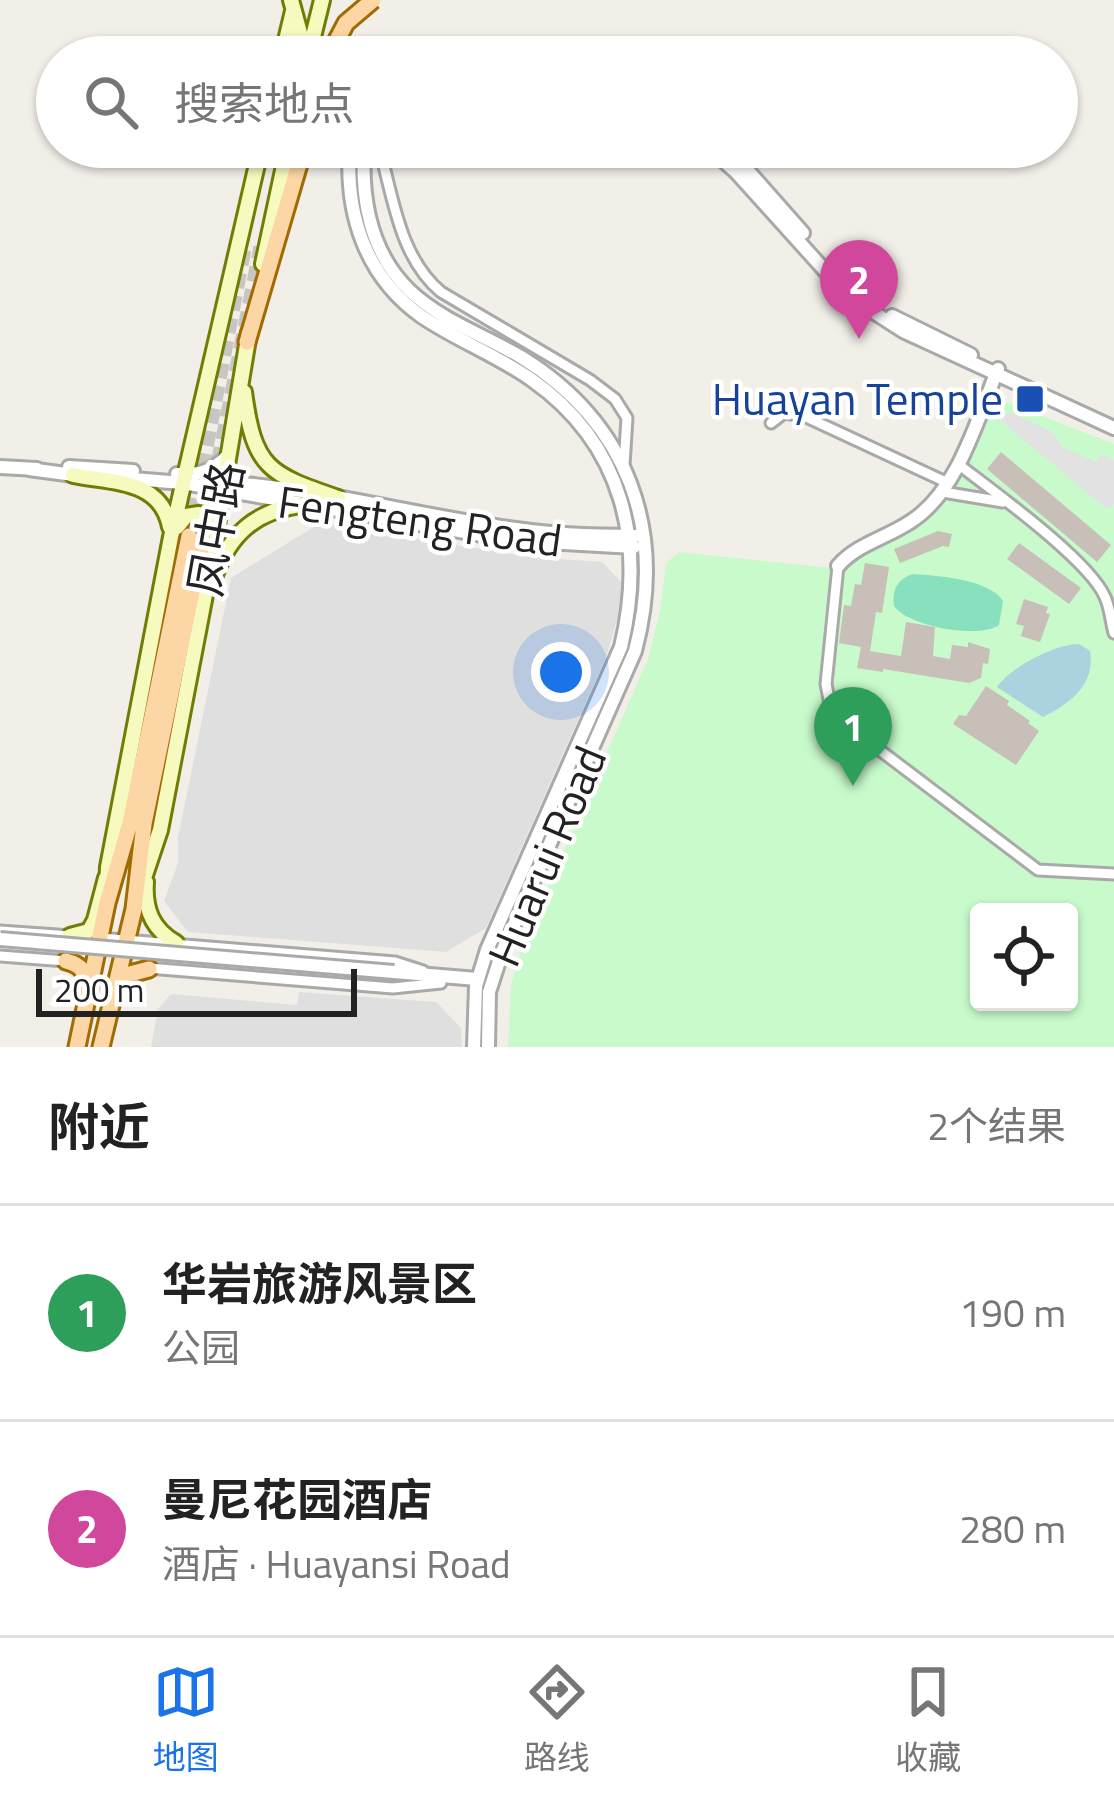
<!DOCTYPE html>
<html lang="zh">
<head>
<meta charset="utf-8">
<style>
  :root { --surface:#fff; --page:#f2f2f2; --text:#222; --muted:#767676; --line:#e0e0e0; --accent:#1a73e8 }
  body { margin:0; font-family:"Titillium Web","Noto Sans SC",sans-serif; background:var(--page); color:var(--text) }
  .controls { position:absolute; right:36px; bottom:36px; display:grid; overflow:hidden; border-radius:12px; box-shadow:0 3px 9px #0004 }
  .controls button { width:108px; height:108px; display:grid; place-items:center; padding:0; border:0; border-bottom:3px solid var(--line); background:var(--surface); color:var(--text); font:60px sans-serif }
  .scale { position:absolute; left:36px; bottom:30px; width:321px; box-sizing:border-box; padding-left:12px; border:6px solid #222; border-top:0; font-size:33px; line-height:42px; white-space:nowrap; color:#222; -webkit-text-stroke:9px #fff; paint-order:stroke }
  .you { position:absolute; left:561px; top:672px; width:42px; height:42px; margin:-30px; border:9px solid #fff; border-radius:50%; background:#1a73e8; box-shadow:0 0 0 18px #1a73e833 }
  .badge { display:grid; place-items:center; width:78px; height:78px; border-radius:50%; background:var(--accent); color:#fff; font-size:39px; font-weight:700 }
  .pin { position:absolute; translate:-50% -99px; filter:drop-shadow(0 3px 6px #0008) }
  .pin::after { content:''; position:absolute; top:63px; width:42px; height:36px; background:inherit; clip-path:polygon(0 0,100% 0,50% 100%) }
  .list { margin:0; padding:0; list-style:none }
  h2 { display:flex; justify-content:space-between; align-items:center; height:156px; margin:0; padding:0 48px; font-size:51px }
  h2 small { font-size:39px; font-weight:400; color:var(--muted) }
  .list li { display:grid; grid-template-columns:78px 1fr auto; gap:36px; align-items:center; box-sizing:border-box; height:216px; padding:0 48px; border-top:3px solid var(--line) }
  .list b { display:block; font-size:45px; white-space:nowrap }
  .list p { margin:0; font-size:39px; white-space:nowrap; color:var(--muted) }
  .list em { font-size:39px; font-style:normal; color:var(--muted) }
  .icon { flex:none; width:66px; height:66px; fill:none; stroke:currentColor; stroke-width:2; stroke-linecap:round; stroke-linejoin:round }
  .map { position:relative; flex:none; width:1114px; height:1047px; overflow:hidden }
  .search { position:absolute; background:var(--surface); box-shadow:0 3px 9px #0004; left:36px; right:36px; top:36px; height:132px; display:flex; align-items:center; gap:30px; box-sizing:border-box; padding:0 42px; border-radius:66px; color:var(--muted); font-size:45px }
  .sheet { height:588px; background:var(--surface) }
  nav { display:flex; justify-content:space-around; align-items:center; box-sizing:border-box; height:168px; border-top:3px solid var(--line); background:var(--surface); font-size:33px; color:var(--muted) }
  nav a { display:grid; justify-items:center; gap:6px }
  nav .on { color:var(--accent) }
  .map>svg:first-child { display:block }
  .residential { fill:#e0dfdf }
  .park { fill:#c8facc; fill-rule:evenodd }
  .pitch { fill:#88e0be }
  .parking { fill:#e2e2e2 }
  .water { fill:#aad3df }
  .building { fill:#c7bfb8 }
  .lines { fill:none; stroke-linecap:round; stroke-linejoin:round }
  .primary-tunnel { stroke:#c8c6c1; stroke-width:15; stroke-dasharray:15 8; stroke-linecap:butt }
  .minor-casing { stroke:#a9a9a9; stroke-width:15 }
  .tertiary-casing { stroke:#a9a9a9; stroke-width:18 }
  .secondary-casing { stroke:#707d05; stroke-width:20 }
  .primary-casing { stroke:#a06b00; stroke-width:21 }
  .minor { stroke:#fff; stroke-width:9 }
  .tertiary { stroke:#fff; stroke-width:12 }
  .secondary { stroke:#f7fabf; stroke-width:14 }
  .primary { stroke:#fcd6a4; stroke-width:15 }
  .tertiary-bridge-casing { stroke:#a9a9a9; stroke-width:18; stroke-linecap:butt }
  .primary-bridge-casing { stroke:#a06b00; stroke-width:21; stroke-linecap:butt }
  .tertiary-bridge { stroke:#fff; stroke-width:12 }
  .primary-bridge { stroke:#fcd6a4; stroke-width:15 }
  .transit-dot { fill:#1a4fb4; stroke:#fff; stroke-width:4.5 }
  .labels { text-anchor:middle; stroke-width:9; stroke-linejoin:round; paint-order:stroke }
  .transit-label { font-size:45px; fill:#164399; stroke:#fff; text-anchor:end }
  .street-label { font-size:45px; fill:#222; stroke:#fff }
</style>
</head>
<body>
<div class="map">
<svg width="1114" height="1047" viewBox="0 0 1114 1047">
  <rect width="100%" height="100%" fill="#f2efe9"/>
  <path class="residential" d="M320,523L530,557L602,562L623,584L617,620L607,654L486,928L446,952L188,932L164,901L178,863V837L231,578Z
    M299,992L436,1002L461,1028L462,1047H151L158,1009L171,994L297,1005Z"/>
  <path class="park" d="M996,398L1114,444V1047H508L511,986L521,948L648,659L660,611L666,563L679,552L840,569L919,524L943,502ZM979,912H1069V1002H979Z"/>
  <path class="pitch" d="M913,574C939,576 989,579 1003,601L999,625C979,639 909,627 894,606C892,590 897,579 913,574Z"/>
  <path class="parking" d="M1011,413L1051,431L1062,447L1096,462L1101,454L1114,460V503L1107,509L1001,421L1004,414Z"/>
  <path class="water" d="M1079,644L1090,651C1096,684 1070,704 1043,717L997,687C1011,667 1055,644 1079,644Z"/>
  <path class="building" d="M1001,452L1111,545L1097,562L987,469Z
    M938,531L952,534L949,547L943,546L900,563L894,549Z
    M1019,543L1081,588L1069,604L1007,559Z
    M865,563L889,567L882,613L876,612L870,651L901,656L906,622L935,627L933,656L950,659L952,645L968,647V642L990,649L988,664L983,663L981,678L969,683L883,669V672L857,668L861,647L839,643L844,605L851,606L855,584L861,585Z
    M1024,599L1048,607L1046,613L1050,614L1040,642L1021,636L1024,626L1016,624Z
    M986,686L1009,701L1007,705L1030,721L1028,723L1039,731L1016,765L953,724L959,715L966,716Z"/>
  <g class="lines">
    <path class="primary-tunnel" d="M205,530L261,247
      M189,536L245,244"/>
    <g class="minor-casing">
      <path id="minor" d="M379,147C393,196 399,257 441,292L590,380L615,399L627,418L624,465
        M771,423L784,413L804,416L948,483
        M958,464C993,491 1089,560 1105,597C1110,608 1111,622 1114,633
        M943,492L1003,502
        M838,566L826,684L830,704L840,720L1038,870L1114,874
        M0,931L71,936
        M100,938L395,962L423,971
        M0,956L66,961
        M148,968L393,988L441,983"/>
    </g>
    <g class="tertiary-casing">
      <path id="tertiary" d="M350,147C345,213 365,276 421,316C456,340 497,355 532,380C623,444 646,543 621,647L487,950L476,986L474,1047
        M364,147C361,199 370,253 410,291C442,321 484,335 521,357C628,423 667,530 635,651L502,952L489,992L488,1047
        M708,147L736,172L828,274L864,306L903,331L1114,428
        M724,147L743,165L803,233
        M892,316L971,355
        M0,467L37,469
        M69,467L133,471
        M29,469L81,476
        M177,474C198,476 214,471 228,455
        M120,478L183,483L511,540L634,547
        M216,482C317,487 416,516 516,529C555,535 595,536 635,536
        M838,566C857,544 886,538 910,522C958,492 977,419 998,369
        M394,972L477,979"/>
    </g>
    <g class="secondary-casing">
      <path id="secondary" d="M291,0L303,44L301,57
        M282,57L293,11
        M308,57L322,0
        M263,264L288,147
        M244,392C254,468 268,474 338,498
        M73,475C112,483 161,479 170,527
        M177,527L186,516L199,514L209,522L212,536
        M215,575C230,534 256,511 300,505
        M146,882C144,909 152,929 176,943
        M141,887L160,830L208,579L249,333
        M107,888L108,867L171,537L261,147
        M70,936L89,931L95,920L106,878"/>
    </g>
    <g class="primary-casing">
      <path id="primary" d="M247,342L304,147
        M66,961C82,965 86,972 87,988
        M117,984L126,975L149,969
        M77,1047L107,903L130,823L189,536
        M101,1047L134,909L144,824L203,539"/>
    </g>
    <use href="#minor" class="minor"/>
    <use href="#tertiary" class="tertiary"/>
    <use href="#secondary" class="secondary"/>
    <use href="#primary" class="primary"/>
    <g class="tertiary-bridge-casing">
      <path id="tertiary-bridge" d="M0,939L394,972"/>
    </g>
    <g class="primary-bridge-casing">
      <path id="primary-bridge" d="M328,57L346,23L373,0"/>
    </g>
    <use href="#tertiary-bridge" class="tertiary-bridge"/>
    <use href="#primary-bridge" class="primary-bridge"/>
  </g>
  <rect class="transit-dot" x="1015" y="384" width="30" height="30" rx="6"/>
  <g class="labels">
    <g class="transit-label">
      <text x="1003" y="415">Huayan Temple</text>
    </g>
    <g class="street-label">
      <text transform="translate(420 521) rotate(8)" y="16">Fengteng Road</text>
      <text transform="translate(216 529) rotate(-80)" y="16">凤中路</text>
      <text transform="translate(547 856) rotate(-67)" y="16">Huarui Road</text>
    </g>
  </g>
</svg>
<div class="controls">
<button><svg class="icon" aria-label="locate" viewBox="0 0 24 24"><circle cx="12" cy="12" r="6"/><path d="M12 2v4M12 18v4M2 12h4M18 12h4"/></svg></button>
</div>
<div class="scale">200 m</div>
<div class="you"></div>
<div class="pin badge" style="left:853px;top:786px;background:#2e9e5b">1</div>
<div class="pin badge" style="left:859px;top:339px;background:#d1479c">2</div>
<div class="search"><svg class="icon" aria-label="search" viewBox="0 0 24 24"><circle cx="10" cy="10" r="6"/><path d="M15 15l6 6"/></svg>搜索地点</div>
</div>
<section class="sheet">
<h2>附近<small>2个结果</small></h2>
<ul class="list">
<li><span class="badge" style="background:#2e9e5b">1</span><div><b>华岩旅游风景区</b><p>公园</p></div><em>190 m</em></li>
<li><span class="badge" style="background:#d1479c">2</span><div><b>曼尼花园酒店</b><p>酒店 · Huayansi Road</p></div><em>280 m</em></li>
</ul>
</section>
<nav>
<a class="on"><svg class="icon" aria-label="map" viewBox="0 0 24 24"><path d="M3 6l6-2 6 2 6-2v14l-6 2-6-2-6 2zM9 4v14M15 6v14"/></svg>地图</a>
<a><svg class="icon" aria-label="directions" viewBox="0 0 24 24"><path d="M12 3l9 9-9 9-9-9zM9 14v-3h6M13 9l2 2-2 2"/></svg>路线</a>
<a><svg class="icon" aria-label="saved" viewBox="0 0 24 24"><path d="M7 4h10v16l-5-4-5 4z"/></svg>收藏</a>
</nav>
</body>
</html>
